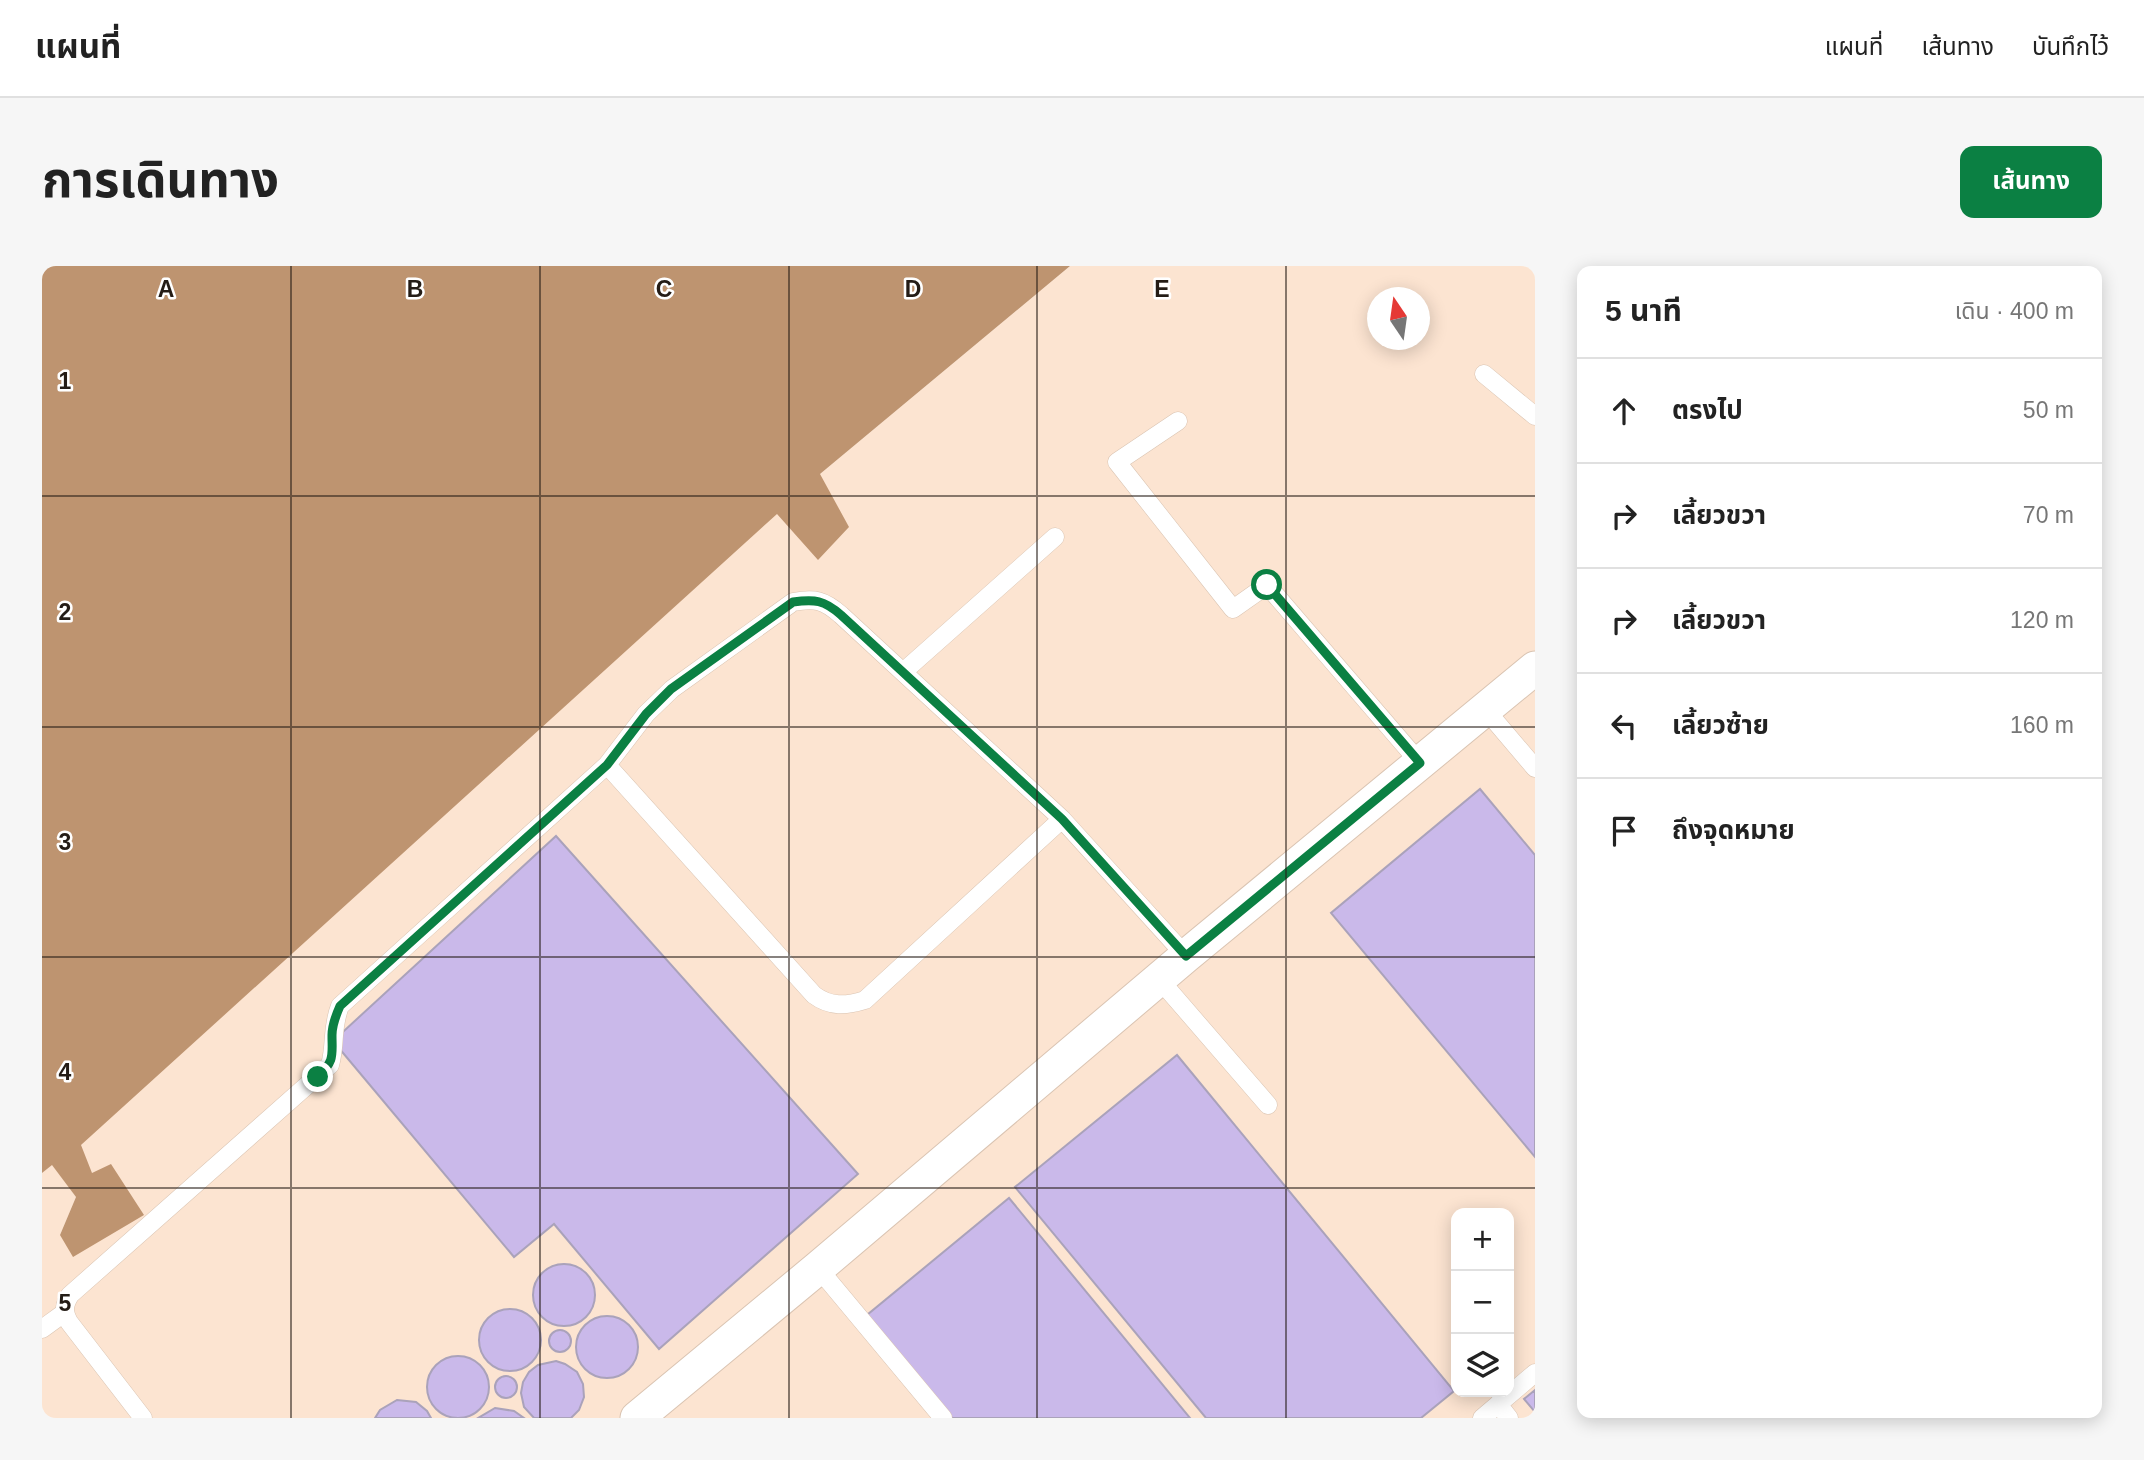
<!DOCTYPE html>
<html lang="th">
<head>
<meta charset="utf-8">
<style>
  :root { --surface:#fff; --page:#f6f6f6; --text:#222; --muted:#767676; --line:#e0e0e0; --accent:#0b8043 }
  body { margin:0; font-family:Helvetica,"Noto Sans Thai",sans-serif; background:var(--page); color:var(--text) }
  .controls { position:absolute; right:21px; bottom:21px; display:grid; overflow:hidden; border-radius:14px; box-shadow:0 4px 18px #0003 }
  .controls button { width:63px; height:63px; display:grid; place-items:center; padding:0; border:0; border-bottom:2px solid var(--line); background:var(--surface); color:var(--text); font:35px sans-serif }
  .compass { position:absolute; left:1325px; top:21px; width:63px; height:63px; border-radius:50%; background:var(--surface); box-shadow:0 4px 18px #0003; rotate:347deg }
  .stop { position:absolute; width:21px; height:21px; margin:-16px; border:5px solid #0b8043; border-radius:50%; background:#fff }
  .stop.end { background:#0b8043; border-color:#fff; box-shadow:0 2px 7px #0008 }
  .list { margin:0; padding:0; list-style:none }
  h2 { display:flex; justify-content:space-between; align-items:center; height:91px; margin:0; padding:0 28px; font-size:30px }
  h2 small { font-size:23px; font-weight:400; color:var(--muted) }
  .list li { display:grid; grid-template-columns:46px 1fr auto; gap:21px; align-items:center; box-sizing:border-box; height:105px; padding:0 28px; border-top:2px solid var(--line) }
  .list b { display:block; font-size:26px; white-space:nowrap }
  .list em { font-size:23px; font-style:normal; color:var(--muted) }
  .icon { flex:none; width:38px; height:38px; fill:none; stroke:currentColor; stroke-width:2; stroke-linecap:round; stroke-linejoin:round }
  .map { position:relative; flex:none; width:1493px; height:1152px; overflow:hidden; border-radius:14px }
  header { display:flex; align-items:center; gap:42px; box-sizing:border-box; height:98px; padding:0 35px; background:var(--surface); border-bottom:2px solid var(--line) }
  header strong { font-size:33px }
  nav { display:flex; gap:38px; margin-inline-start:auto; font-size:24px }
  .intro { display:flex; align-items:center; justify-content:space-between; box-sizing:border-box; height:168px; padding:0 42px }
  h1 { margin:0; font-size:49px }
  .button { padding:18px 32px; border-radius:14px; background:var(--accent); color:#fff; font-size:24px; font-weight:700 }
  main { display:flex; gap:42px; padding:0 42px }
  aside { flex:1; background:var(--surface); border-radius:14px; box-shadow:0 4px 18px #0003 }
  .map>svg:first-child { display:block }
  .built { fill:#fce4d1; fill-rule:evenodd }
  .water { fill:#be9470 }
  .building { fill:#cab9ea; stroke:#aaa2ba; stroke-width:2 }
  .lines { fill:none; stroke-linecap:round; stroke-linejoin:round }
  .service-casing { stroke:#dac4b2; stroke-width:19 }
  .minor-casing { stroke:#dac4b2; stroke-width:35 }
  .service { stroke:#fff; stroke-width:18 }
  .minor { stroke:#fff; stroke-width:33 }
  .route { stroke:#0b8043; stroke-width:9 }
  .grid { fill:none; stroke:#241c16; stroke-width:2; stroke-opacity:0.55 }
  .grid-label { font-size:23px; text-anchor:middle; font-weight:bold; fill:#241c16; stroke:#fff; stroke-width:5; stroke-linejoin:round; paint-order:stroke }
</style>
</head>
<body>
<header>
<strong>แผนที่</strong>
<nav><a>แผนที่</a><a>เส้นทาง</a><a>บันทึกไว้</a></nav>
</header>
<div class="intro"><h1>การเดินทาง</h1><a class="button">เส้นทาง</a></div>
<main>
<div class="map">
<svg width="1493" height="1152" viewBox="0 0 1493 1152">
  <rect width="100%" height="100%" fill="#fdf4ed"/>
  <path class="built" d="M1028,0H1493V1152H0V907L778,208ZM1336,32H1378V74H1336ZM23,915L68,969H18L34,931ZM1414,947H1467V1126H1414Z"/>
  <path class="water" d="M0,0H1028L778,208L807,261L776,294L735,248L39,879L50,907L69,898L102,949L31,991L18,969L34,931L10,899L0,907Z"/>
  <path class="building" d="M1438,523L1493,589V891L1289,647Z
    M514,570L816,908L617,1083L512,958L472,991L291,775Z
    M1135,789L1412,1125L1379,1152H1164L973,921Z
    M967,932L1148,1152H910L825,1049Z
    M491 1029a31 31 0 1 1 62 0a31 31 0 1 1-62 0Z
    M437 1074a31 31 0 1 1 62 0a31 31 0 1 1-62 0Z
    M534 1081a31 31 0 1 1 62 0a31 31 0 1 1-62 0Z
    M507 1075a11 11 0 1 1 22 0a11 11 0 1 1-22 0Z
    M385 1121a31 31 0 1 1 62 0a31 31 0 1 1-62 0Z
    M514,1095L523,1098L535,1106L541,1118L542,1131L537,1144L529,1152H492L482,1141L479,1127L481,1116L487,1106L496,1099Z
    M453 1121a11 11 0 1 1 22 0a11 11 0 1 1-22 0Z
    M1493,1124V1146L1482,1133Z
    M355,1134L374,1136L385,1145L389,1152H333L338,1144Z
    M453,1142L472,1145L482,1152H436Z"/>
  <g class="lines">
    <g class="service-casing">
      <path id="service" d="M1442,108L1493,150
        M1136,155L1075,196L1191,343L1225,319L1378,497
        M861,406L1013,271
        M1443,443L1493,502
        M565,499L772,729C788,741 804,740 823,734L1020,553
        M1117,713L1226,839
        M776,1002L901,1152
        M0,1063L22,1047
        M1456,1138L1467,1152
        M101,1152L27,1056C21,1045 22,1039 28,1029L288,799C294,778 289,763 298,740L565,499L604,448L630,423L751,336C773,332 782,334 799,349L1020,553L1144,690
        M1440,1152L1493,1107"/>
    </g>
    <g class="minor-casing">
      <path id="minor" d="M595,1152L776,1002L1144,690L1493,402"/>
    </g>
    <use href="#service" class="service"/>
    <use href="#minor" class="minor"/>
  </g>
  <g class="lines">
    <path class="route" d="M276,811C293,794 290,790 290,769C290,759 294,749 298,740L565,499L604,448L629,423L751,336C773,333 782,334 799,349L1020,553L1144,690L1378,497L1225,319"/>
  </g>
  <path class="grid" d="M249,0V1152M498,0V1152M747,0V1152M995,0V1152M1244,0V1152M0,230H1493M0,461H1493M0,691H1493M0,922H1493"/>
  <g class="grid-label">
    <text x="124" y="31">A</text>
    <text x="373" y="31">B</text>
    <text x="622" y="31">C</text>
    <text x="871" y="31">D</text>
    <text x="1120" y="31">E</text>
    <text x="23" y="123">1</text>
    <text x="23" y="354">2</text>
    <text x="23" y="584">3</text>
    <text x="23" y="814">4</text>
    <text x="23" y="1045">5</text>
  </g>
</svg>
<div class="controls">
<button>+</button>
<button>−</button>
<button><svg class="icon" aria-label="layers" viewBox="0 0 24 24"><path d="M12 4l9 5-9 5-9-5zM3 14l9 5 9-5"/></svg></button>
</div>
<svg class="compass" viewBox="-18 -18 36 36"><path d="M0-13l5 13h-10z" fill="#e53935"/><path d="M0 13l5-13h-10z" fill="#767676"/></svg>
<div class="stop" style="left:1225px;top:319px"></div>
<div class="stop end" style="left:276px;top:811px"></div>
</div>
<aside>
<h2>5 นาที<small>เดิน · 400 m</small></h2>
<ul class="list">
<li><svg class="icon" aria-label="ahead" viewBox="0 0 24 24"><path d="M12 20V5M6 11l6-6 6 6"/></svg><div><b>ตรงไป</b></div><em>50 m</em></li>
<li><svg class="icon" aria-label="right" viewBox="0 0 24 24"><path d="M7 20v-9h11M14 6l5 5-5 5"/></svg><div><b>เลี้ยวขวา</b></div><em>70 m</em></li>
<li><svg class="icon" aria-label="right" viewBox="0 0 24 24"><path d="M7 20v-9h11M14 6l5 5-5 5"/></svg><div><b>เลี้ยวขวา</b></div><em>120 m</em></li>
<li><svg class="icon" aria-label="left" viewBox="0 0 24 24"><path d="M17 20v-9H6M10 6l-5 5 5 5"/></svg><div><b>เลี้ยวซ้าย</b></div><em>160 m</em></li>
<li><svg class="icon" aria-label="arrive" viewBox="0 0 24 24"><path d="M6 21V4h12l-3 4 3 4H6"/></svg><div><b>ถึงจุดหมาย</b></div></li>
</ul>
</aside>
</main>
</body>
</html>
